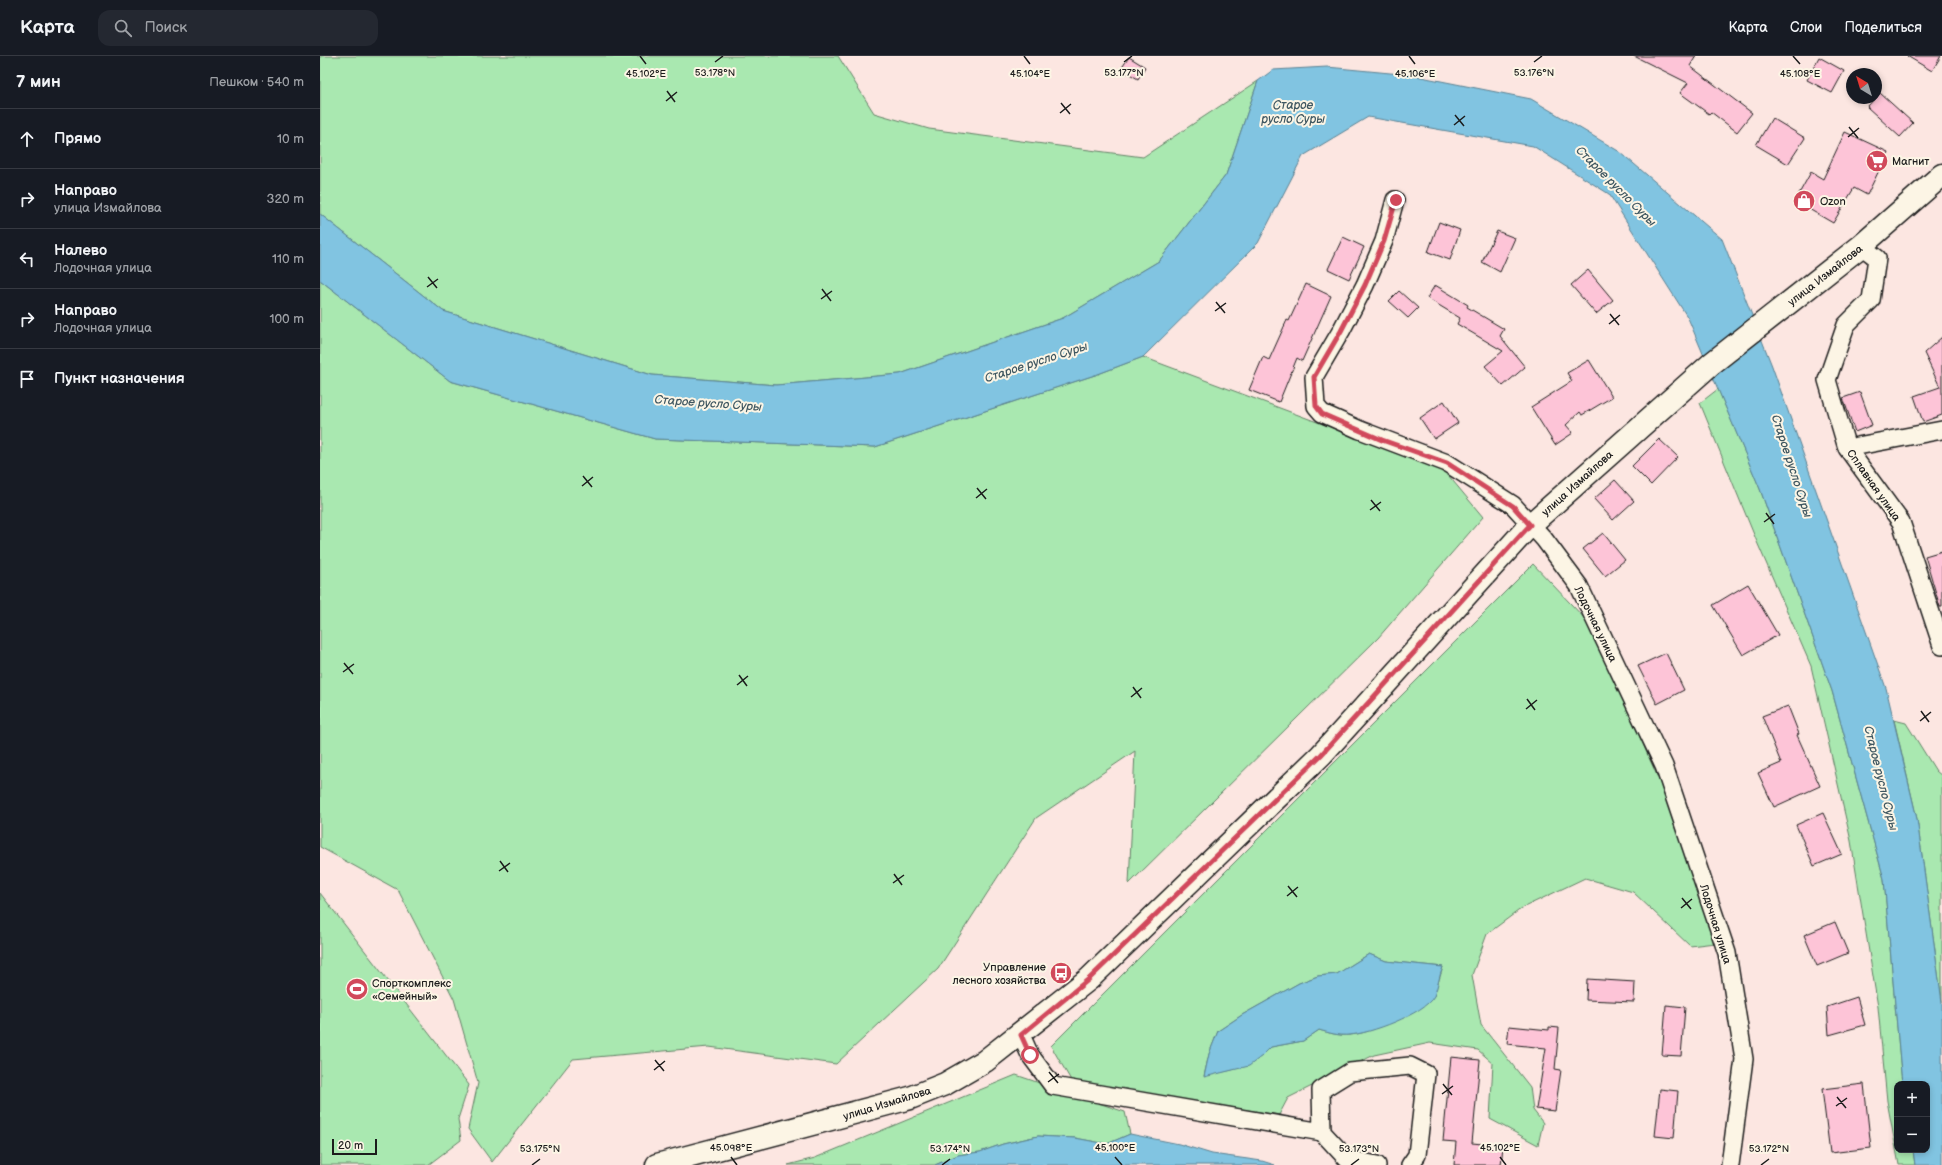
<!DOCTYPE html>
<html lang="ru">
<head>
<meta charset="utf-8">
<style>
  :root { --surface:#171b24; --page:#242831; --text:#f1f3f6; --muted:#9ea1a6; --line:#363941 }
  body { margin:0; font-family:"Balsamiq Sans",sans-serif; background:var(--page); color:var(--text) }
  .controls { position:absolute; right:12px; bottom:12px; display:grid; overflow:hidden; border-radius:8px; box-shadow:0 2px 6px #0003 }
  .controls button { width:36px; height:36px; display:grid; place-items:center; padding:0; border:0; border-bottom:1px solid var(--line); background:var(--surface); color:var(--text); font:20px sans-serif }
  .compass { position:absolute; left:1526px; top:12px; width:36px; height:36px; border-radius:50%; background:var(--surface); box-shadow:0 2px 6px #0003; rotate:322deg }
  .scale { position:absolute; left:12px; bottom:10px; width:45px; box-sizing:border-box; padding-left:4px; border:2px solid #1c1c1c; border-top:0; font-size:11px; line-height:14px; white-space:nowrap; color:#1c1c1c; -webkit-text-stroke:3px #fcf5e5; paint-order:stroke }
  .stop { position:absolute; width:12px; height:12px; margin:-9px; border:3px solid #d1495b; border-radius:50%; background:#fff }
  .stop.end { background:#d1495b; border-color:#fff; box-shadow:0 1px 4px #0008 }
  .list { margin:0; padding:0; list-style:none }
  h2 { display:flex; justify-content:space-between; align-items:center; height:52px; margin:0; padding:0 16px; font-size:17px }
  h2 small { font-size:13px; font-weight:400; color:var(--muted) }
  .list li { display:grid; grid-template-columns:26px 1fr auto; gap:12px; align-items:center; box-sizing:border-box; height:60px; padding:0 16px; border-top:1px solid var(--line) }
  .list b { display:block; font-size:15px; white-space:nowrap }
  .list p { margin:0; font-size:13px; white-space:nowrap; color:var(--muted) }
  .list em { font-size:13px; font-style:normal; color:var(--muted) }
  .icon { flex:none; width:22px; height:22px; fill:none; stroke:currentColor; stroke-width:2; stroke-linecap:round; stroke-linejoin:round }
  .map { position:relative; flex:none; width:1622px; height:1109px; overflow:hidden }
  header { display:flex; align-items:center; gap:24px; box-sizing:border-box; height:56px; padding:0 20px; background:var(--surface); border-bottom:1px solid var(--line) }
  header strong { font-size:19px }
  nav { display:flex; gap:22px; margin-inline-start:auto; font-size:14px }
  .search { width:280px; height:36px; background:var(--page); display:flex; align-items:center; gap:10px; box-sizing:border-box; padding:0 14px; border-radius:12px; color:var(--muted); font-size:15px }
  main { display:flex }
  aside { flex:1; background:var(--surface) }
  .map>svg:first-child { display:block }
  .green { fill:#a9e8b0; stroke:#628266; fill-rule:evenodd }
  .water { fill:#81c4e1; stroke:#598192 }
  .building { fill:#fdc4d7; stroke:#1c1c1c }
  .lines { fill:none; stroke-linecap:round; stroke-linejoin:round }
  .street-casing { stroke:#1c1c1c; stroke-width:20 }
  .secondary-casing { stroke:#1c1c1c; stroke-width:25 }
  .street { stroke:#fcf5e5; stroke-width:17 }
  .secondary { stroke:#fcf5e5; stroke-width:22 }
  .route { stroke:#d1495b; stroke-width:5 }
  .ticks { fill:none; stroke:#1c1c1c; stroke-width:1.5 }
  .labels { text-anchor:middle; stroke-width:4; stroke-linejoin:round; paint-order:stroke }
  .poi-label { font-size:11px; fill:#1c1c1c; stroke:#fcf5e5; text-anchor:start }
  .street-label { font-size:11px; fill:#1c1c1c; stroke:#fcf5e5 }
  .water-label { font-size:12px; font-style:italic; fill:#3f5761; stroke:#fcf5e5 }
  .ticks-label { font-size:10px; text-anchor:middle; fill:#1c1c1c; stroke:#fcf5e5; stroke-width:4; stroke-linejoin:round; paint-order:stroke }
</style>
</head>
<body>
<header>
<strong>Карта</strong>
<div class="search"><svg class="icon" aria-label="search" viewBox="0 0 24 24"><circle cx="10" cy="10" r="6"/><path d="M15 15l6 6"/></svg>Поиск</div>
<nav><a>Карта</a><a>Слои</a><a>Поделиться</a></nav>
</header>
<main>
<aside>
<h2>7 мин<small>Пешком · 540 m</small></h2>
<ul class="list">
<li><svg class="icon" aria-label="ahead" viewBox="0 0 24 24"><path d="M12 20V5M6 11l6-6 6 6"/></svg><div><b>Прямо</b></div><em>10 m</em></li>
<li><svg class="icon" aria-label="right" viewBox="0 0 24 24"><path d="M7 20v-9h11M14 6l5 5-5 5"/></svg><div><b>Направо</b><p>улица Измайлова</p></div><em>320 m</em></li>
<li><svg class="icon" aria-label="left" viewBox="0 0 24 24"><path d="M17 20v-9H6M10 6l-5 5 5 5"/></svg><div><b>Налево</b><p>Лодочная улица</p></div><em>110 m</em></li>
<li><svg class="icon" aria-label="right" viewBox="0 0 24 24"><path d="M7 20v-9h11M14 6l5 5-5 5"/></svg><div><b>Направо</b><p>Лодочная улица</p></div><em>100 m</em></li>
<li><svg class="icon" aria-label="arrive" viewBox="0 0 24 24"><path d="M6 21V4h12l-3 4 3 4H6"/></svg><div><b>Пункт назначения</b></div></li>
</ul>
</aside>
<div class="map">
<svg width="1622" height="1109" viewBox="0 0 1622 1109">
  <rect width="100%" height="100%" fill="#fce6e1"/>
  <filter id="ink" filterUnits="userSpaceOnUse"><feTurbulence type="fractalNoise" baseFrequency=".025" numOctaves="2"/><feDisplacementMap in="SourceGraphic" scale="8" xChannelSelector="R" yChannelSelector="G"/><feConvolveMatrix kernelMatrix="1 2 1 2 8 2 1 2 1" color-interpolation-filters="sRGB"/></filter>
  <g filter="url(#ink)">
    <path class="green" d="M0,0H518L554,57L609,73L823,101L938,25L906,119L839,205L743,262L580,318L456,329L332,319L123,255L0,158Z
      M0,224L130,325L335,383L555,391L778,318L823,301L1123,413L1163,461L1058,582L809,828L815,695L716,762L618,913L516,1008L389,991L253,1003L172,1106L148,1073L158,1027L134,943L78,834L0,791Z
      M1398,333L1440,433L1512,635L1564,823L1582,1028H1577V1094H1593L1595,1109H1579L1567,1045L1558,951L1531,785L1491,610L1437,486L1380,347Z
      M1213,508L1269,567L1343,733L1395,887L1370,890L1313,836L1265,822L1202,852L1167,878L1152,919L1161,969L1210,1031L1213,1054L1223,1067L1218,1089L1170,1063L1173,1007L1158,994L1110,987L1054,999L968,1042L959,1059L752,1026L731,990ZM1049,898L1066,905L1123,911L1114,940C1088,955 1060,976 1030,979C1019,980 1009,977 999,974L983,985L951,991L942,1000L912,1014L884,1020L889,998L898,975L922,959L979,927L998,920L1017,918Z
      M1574,664L1586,667L1616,715L1622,720V946L1597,763Z
      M0,837L149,1029L138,1063L141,1084L108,1109H0Z
      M696,1019L805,1056L810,1078L787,1088L755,1082L718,1080L683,1088L660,1096L638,1099L615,1109H468L495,1102Z"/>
    <path class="water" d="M1007,11L1091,19L1211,43L1300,96L1402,183L1452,310L1566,632L1597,763L1622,946V1109H1595L1593,1094H1607V1028H1582L1564,823L1512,635L1440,433L1368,262L1289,138L1213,90L1048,61L983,100L938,187L823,301L778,318L555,391L335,383L130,325L0,224V158L123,255L332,319L456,329L580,318L743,262L839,205L906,119L938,25L953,14Z
      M1049,898L1066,905L1123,911C1119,920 1118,931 1114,940C1104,958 1049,978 1029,979C1019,980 1009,977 999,974L983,985L951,991L942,1000L929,1010L884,1021L889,998L898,975L922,959L979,927L998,920L1017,918Z
      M810,1078L859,1088L892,1098L942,1105L955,1109H615L638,1099L660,1096L683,1088L718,1080L755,1082L787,1088Z"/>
    <path class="building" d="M1314,0H1376L1370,10L1432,57L1417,76L1391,56L1389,58L1360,37L1368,27Z
      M1587,0H1621L1612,15Z
      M809,1L825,11L818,23L801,13Z
      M1499,1L1524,15L1512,37L1487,24Z
      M1560,37L1593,67L1580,81L1547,51Z
      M1452,62L1485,82L1468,108L1436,89Z
      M1525,76L1568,96L1547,139L1534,132L1513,167L1475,145L1491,116L1503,123Z
      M1119,166L1140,174L1130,204L1108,196Z
      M1177,175L1195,182L1180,216L1162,206Z
      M1023,181L1044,191L1029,223L1008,213Z
      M1268,214L1293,244L1276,258L1251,229Z
      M986,228L1011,240L982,305L977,302L959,346L929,334L943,301L949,304L967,264L969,265Z
      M1115,229L1148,249L1147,251L1184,273L1180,280L1205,311L1183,330L1165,310L1183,295L1137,268L1140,262L1107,242Z
      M1079,235L1098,252L1088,262L1069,245Z
      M1622,281V359L1603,366L1594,340L1620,331L1604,297Z
      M1269,304L1292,341L1262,359L1260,356L1246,369L1253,377L1235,389L1211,351L1252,325L1247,317Z
      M1540,336L1552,369L1535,376L1523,342Z
      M1124,345L1138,367L1114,383L1100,362Z
      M1339,383L1358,401L1331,429L1312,410Z
      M1295,424L1314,445L1293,464L1274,443Z
      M1283,477L1305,504L1285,520L1263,493Z
      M1622,495V551H1620L1605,500Z
      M1428,528L1458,579L1423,599L1393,549Z
      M1346,597L1364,634L1337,648L1318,610Z
      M1468,650L1479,678L1477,679L1500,730L1454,751L1438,717L1461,707L1442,660Z
      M1503,757L1522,798L1494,810L1476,769Z
      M1515,866L1528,897L1497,910L1484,879Z
      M1267,923L1315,926L1314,946L1266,944Z
      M1537,941L1545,969L1509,979L1507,951Z
      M1346,949L1365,951L1361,1000L1342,999Z
      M1189,970L1229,974V971L1239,972L1235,1013L1241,1014L1235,1055L1216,1053L1226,992L1187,988Z
      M1131,1001L1160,1004L1152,1087L1183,1090L1181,1109H1134L1136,1086L1123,1085Z
      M1544,1028L1551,1092L1510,1097L1502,1033Z
      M1340,1033L1358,1035L1354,1082L1335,1080Z"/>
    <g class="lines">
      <g class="street-casing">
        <path id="street" d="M1075,144L1064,185L1045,229L1021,275L994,321L996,350L1002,357L1040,374L1127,407L1193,449L1224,483L1259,530L1344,710L1407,897L1424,1003L1410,1109
          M1541,190L1557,202L1551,244L1526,269L1507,324L1527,392L1581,466L1622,590
          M1527,392L1622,374
          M701,979L710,999L733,1030L1002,1076L1027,1103L1057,1109
          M1002,1076L1001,1034L1030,1016L1090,1010L1106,1018L1097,1099L1090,1109"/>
      </g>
      <g class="secondary-casing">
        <path id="secondary" d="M337,1109L590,1042L625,1028L665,1005L769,923L1001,699L1210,469L1391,308L1541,190L1622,119"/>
      </g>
      <use href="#street" class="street"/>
      <use href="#secondary" class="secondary"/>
    </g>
  </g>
  <g class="lines" filter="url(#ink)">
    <path class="route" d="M710,999L701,979L769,923L1001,699L1210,469L1193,450L1127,407L1062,384L1002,358L996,350L994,321L1021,275L1045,229L1064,185L1076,144"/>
  </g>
  <path class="ticks" d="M320,0L326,8M704,0L710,8M1089,0L1095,8M1473,0L1480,8M395,6L403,0M804,6L812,0M1214,6L1222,0M347,35L355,46M346,45L357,36M741,47L750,58M740,57L751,48M1135,59L1144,70M1134,69L1145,60M1529,71L1538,82M1528,81L1539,72M108,221L117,232M107,231L118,223M502,233L511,245M501,243L512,235M896,246L905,257M895,255L906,247M1290,258L1299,269M1289,268L1300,259M263,420L272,431M262,430L273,421M657,432L666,443M656,442L667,433M1051,444L1060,455M1050,454L1061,446M1446,457L1454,468M1444,466L1455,458M24,607L33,618M23,616L34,608M419,619L427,630M417,629L428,620M813,631L821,642M811,641L822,632M1207,643L1215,654M1206,653L1217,644M1601,655L1609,666M1600,665L1611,656M180,805L188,816M179,815L190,807M574,818L582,829M573,827L584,819M968,830L977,841M967,840L978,831M1362,842L1371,853M1361,852L1372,843M335,1004L344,1015M334,1014L345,1005M729,1016L738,1027M728,1026L739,1018M1123,1028L1132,1039M1122,1038L1133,1030M1517,1041L1526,1052M1516,1050L1527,1042M411,1101L417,1109M795,1101L802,1109M1180,1101L1186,1109M212,1109L220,1103M622,1109L630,1103M1031,1109L1039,1103M1441,1109L1449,1103"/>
  <defs>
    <g id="supermarket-disc" transform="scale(1.15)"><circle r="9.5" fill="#d1495b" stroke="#fcf5e5"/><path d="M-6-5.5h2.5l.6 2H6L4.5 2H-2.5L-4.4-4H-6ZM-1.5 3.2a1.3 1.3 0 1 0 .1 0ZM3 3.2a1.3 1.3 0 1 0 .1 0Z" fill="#fff"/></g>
    <g id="shop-disc" transform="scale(1.15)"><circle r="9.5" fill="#d1495b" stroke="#fcf5e5"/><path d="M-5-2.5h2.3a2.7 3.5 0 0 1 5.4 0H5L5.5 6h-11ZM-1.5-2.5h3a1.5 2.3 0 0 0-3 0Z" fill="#fff"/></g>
    <g id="bus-disc" transform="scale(1.15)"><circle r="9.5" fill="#d1495b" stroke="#fcf5e5"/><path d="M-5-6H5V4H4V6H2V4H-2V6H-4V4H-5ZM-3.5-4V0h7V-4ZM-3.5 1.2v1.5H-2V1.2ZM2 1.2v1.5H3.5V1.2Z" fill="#fff"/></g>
    <g id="stadium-disc" transform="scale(1.15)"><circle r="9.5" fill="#d1495b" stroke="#fcf5e5"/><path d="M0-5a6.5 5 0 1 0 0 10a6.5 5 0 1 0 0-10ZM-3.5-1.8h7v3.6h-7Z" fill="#fff"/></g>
  </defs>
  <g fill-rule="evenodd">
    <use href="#supermarket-disc" x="1557" y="105"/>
    <use href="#shop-disc" x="1484" y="145"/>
    <use href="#bus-disc" x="741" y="917"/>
    <use href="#stadium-disc" x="37" y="933"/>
  </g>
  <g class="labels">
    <g class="poi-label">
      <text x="1572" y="109">Магнит</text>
      <text x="1500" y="149">Ozon</text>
      <text x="726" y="915" text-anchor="end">Управление<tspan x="726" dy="13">лесного хозяйства</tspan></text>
      <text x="52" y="931">Спорткомплекс<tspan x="52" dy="13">«Семейный»</tspan></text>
    </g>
    <g class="street-label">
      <text transform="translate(1505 219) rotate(-38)" y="4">улица Измайлова</text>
      <text transform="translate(1257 427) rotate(-42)" y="4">улица Измайлова</text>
      <text transform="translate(1554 429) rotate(55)" y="4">Сплавная улица</text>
      <text transform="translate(1276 568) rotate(64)" y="4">Лодочная улица</text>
      <text transform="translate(1396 868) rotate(73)" y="4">Лодочная улица</text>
      <text transform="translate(567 1047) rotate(-17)" y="4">улица Измайлова</text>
    </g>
    <g class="water-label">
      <text x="973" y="53">Старое<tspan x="973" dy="14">русло Суры</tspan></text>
      <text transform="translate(1296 130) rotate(45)" y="4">Старое русло Суры</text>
      <text transform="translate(716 306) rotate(-18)" y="4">Старое русло Суры</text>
      <text transform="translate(388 347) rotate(4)" y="4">Старое русло Суры</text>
      <text transform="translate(1472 410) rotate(72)" y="4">Старое русло Суры</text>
      <text transform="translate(1561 722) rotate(76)" y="4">Старое русло Суры</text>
    </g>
  </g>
  <g class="ticks-label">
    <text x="1214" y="20">53.176°N</text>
    <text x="395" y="20">53.178°N</text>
    <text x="804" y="20">53.177°N</text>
    <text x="326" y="21">45.102°E</text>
    <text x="710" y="21">45.104°E</text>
    <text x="1095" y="21">45.106°E</text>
    <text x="1480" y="21">45.108°E</text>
    <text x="411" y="1095">45.098°E</text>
    <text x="795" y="1095">45.100°E</text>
    <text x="1180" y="1095">45.102°E</text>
    <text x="220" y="1096">53.175°N</text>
    <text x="630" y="1096">53.174°N</text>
    <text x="1039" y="1096">53.173°N</text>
    <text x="1449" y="1096">53.172°N</text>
  </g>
</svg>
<div class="controls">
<button>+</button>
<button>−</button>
</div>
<svg class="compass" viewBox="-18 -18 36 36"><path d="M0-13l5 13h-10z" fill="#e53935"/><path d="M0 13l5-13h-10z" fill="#9ea1a6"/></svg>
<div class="scale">20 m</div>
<div class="stop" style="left:710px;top:999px"></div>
<div class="stop end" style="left:1076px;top:144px"></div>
</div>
</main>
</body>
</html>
